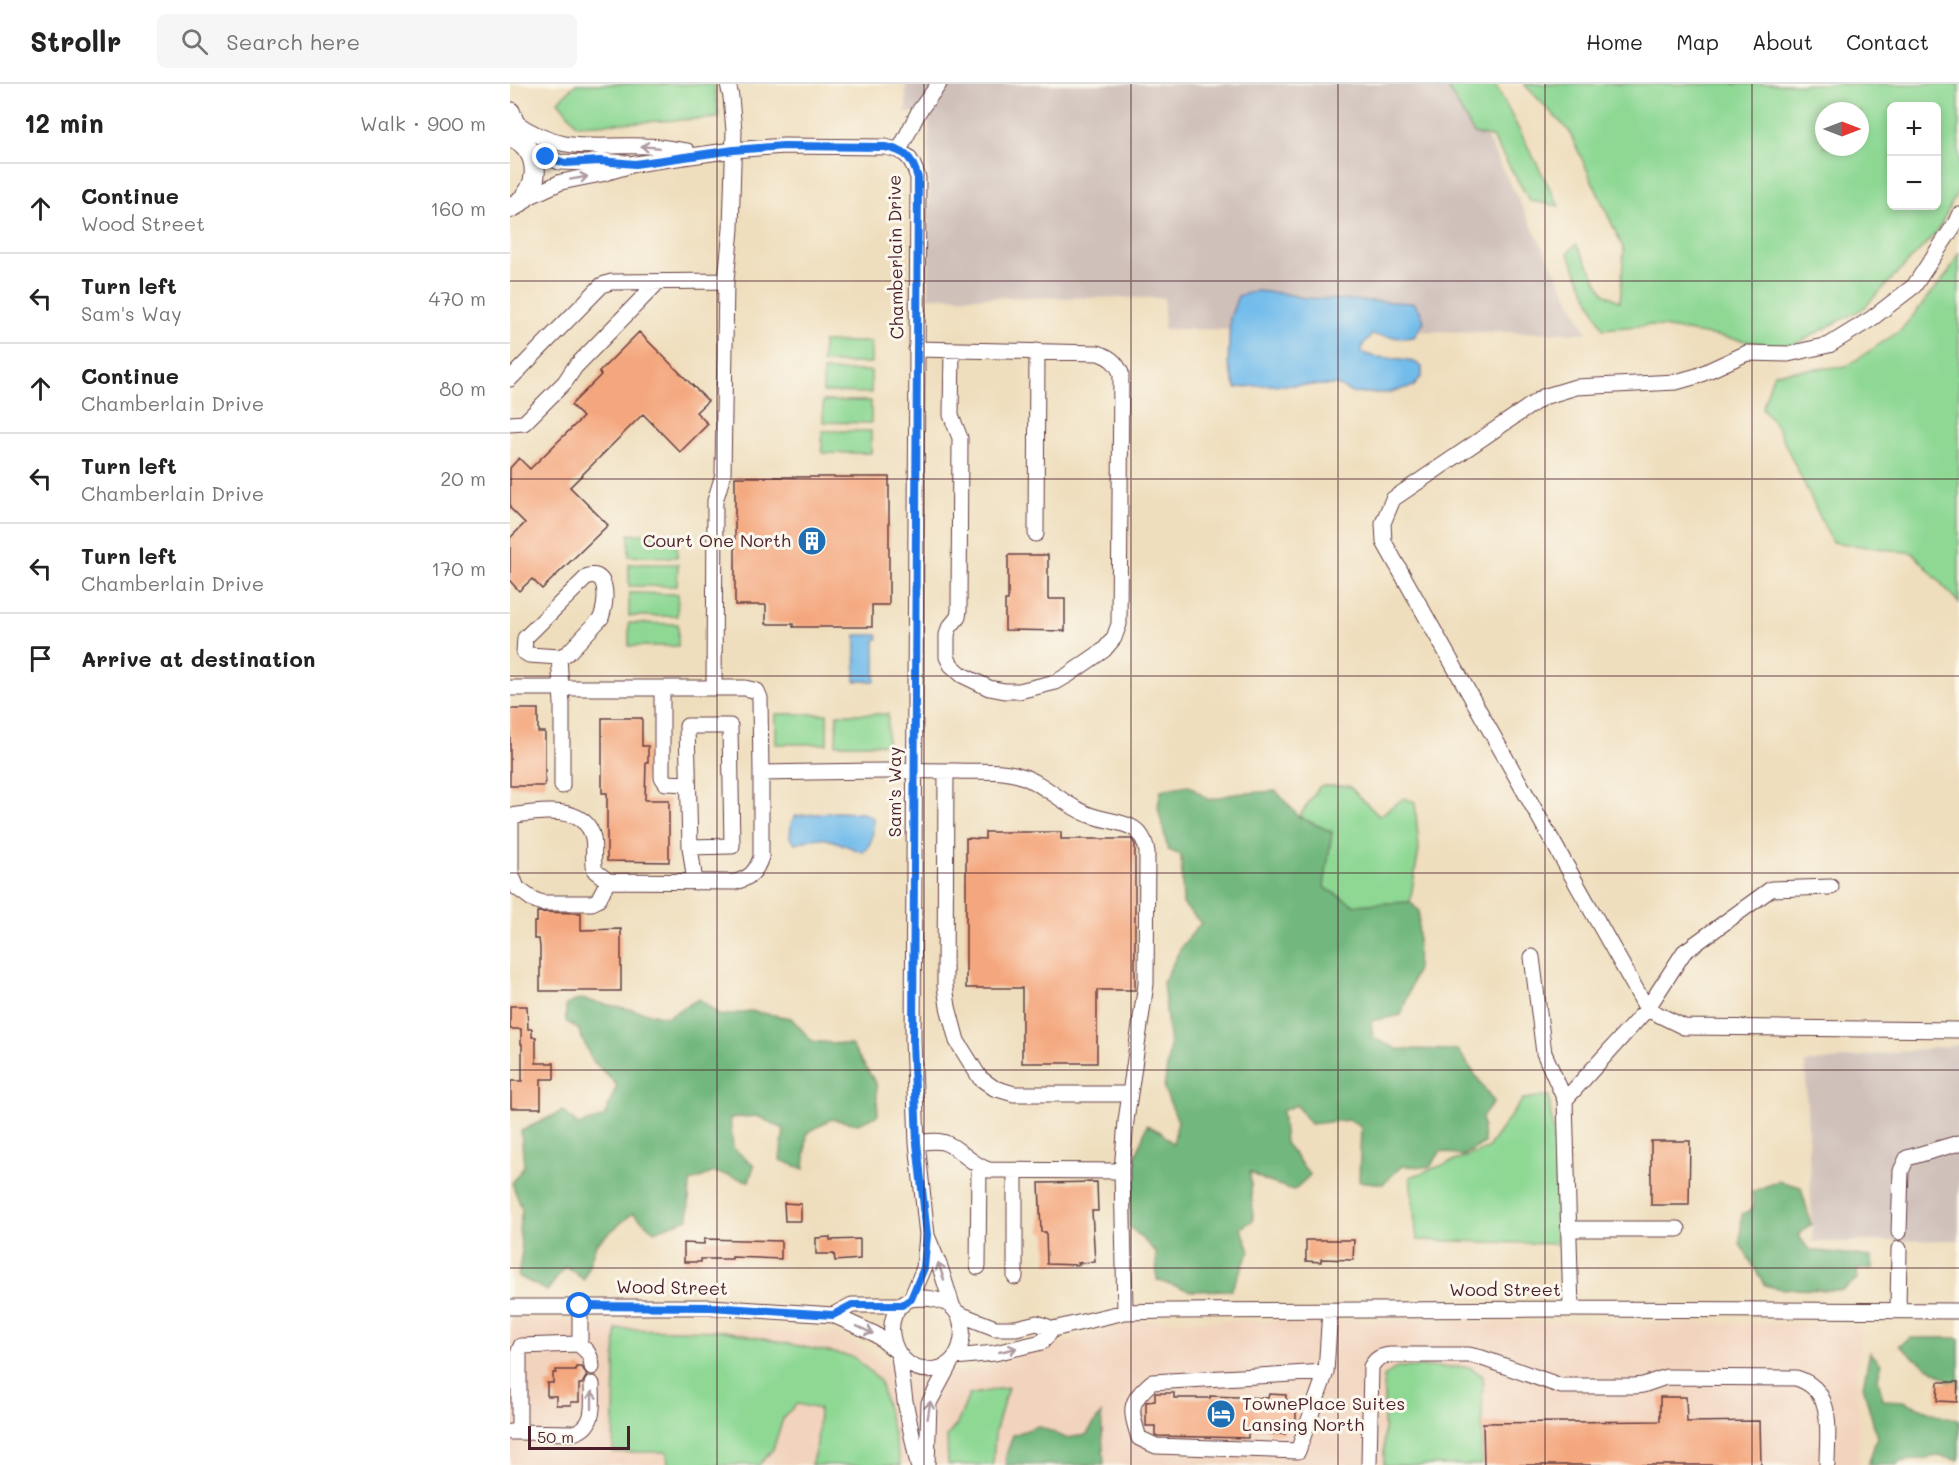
<!DOCTYPE html>
<html lang="en">
<head>
<meta charset="utf-8">
<style>
  :root { --surface:#fff; --page:#f6f6f6; --text:#222; --muted:#767676; --line:#e0e0e0 }
  body { margin:0; font-family:Mali,sans-serif; background:var(--page); color:var(--text) }
  .controls { position:absolute; right:18px; top:18px; display:grid; overflow:hidden; border-radius:9px; box-shadow:0 3px 9px #0003 }
  .controls button { width:54px; height:54px; display:grid; place-items:center; padding:0; border:0; border-bottom:2px solid var(--line); background:var(--surface); color:var(--text); font:30px sans-serif }
  .compass { position:absolute; left:1305px; top:18px; width:54px; height:54px; border-radius:50%; background:var(--surface); box-shadow:0 3px 9px #0003; rotate:90deg }
  .scale { position:absolute; left:18px; bottom:15px; width:102px; box-sizing:border-box; padding-left:6px; border:3px solid #4a1f2b; border-top:0; font-size:16px; line-height:21px; white-space:nowrap; color:#4a1f2b; -webkit-text-stroke:4px #fbf7ec; paint-order:stroke }
  .stop { position:absolute; width:18px; height:18px; margin:-14px; border:4px solid #1a73e8; border-radius:50%; background:#fff }
  .stop.end { background:#1a73e8; border-color:#fff; box-shadow:0 2px 6px #0008 }
  .list { margin:0; padding:0; list-style:none }
  h2 { display:flex; justify-content:space-between; align-items:center; height:78px; margin:0; padding:0 24px; font-size:26px }
  h2 small { font-size:20px; font-weight:400; color:var(--muted) }
  .list li { display:grid; grid-template-columns:39px 1fr auto; gap:18px; align-items:center; box-sizing:border-box; height:90px; padding:0 24px; border-top:2px solid var(--line) }
  .list b { display:block; font-size:22px; white-space:nowrap }
  .list p { margin:0; font-size:20px; white-space:nowrap; color:var(--muted) }
  .list em { font-size:20px; font-style:normal; color:var(--muted) }
  .icon { flex:none; width:33px; height:33px; fill:none; stroke:currentColor; stroke-width:2; stroke-linecap:round; stroke-linejoin:round }
  .map { position:relative; flex:none; width:1449px; height:1381px; overflow:hidden }
  header { display:flex; align-items:center; gap:36px; box-sizing:border-box; height:84px; padding:0 30px; background:var(--surface); border-bottom:2px solid var(--line) }
  header strong { font-size:28px }
  nav { display:flex; gap:33px; margin-inline-start:auto; font-size:21px }
  .search { width:420px; height:54px; background:var(--page); display:flex; align-items:center; gap:15px; box-sizing:border-box; padding:0 21px; border-radius:9px; color:var(--muted); font-size:22px }
  main { display:flex }
  aside { flex:1; background:var(--surface) }
  .map>svg:first-child { display:block }
  .built { fill:#f2d4be }
  .industrial { fill:#cfc0ba }
  .green { fill:#8ed894; stroke:#6c7c60; stroke-width:1.5; fill-rule:evenodd }
  .forest { fill:#72b87e; stroke:#5e6c54; stroke-width:1.5 }
  .water { fill:#72bceb; stroke:#5e6e8b; stroke-width:1.5 }
  .building { fill:#f4a77e }
  .lines { fill:none; stroke-linecap:round; stroke-linejoin:round }
  .minor-casing { stroke:#633c41; stroke-width:17 }
  .major-casing { stroke:#633c41; stroke-width:22 }
  .minor { stroke:#fff; stroke-width:15 }
  .major { stroke:#fff; stroke-width:20 }
  .oneway { stroke:#ae9aa0 }
  .route { stroke:#1a73e8; stroke-width:8 }
  .grid { fill:none; stroke:#4a1f2b; stroke-width:1.5; stroke-opacity:0.55 }
  .labels { text-anchor:middle; stroke-width:6; stroke-linejoin:round; paint-order:stroke }
  .street-label { font-size:18px; fill:#4a1f2b; stroke:#fbf7ec }
  .poi-label { font-size:18px; fill:#4a1f2b; stroke:#fbf7ec; text-anchor:end }
</style>
</head>
<body>
<header>
<strong>Strollr</strong>
<div class="search"><svg class="icon" aria-label="search" viewBox="0 0 24 24"><circle cx="10" cy="10" r="6"/><path d="M15 15l6 6"/></svg>Search here</div>
<nav><a>Home</a><a>Map</a><a>About</a><a>Contact</a></nav>
</header>
<main>
<aside>
<h2>12 min<small>Walk · 900 m</small></h2>
<ul class="list">
<li><svg class="icon" aria-label="ahead" viewBox="0 0 24 24"><path d="M12 20V5M6 11l6-6 6 6"/></svg><div><b>Continue</b><p>Wood Street</p></div><em>160 m</em></li>
<li><svg class="icon" aria-label="left" viewBox="0 0 24 24"><path d="M17 20v-9H6M10 6l-5 5 5 5"/></svg><div><b>Turn left</b><p>Sam's Way</p></div><em>470 m</em></li>
<li><svg class="icon" aria-label="ahead" viewBox="0 0 24 24"><path d="M12 20V5M6 11l6-6 6 6"/></svg><div><b>Continue</b><p>Chamberlain Drive</p></div><em>80 m</em></li>
<li><svg class="icon" aria-label="left" viewBox="0 0 24 24"><path d="M17 20v-9H6M10 6l-5 5 5 5"/></svg><div><b>Turn left</b><p>Chamberlain Drive</p></div><em>20 m</em></li>
<li><svg class="icon" aria-label="left" viewBox="0 0 24 24"><path d="M17 20v-9H6M10 6l-5 5 5 5"/></svg><div><b>Turn left</b><p>Chamberlain Drive</p></div><em>170 m</em></li>
<li><svg class="icon" aria-label="arrive" viewBox="0 0 24 24"><path d="M6 21V4h12l-3 4 3 4H6"/></svg><div><b>Arrive at destination</b></div></li>
</ul>
</aside>
<div class="map">
<svg width="1449" height="1381" viewBox="0 0 1449 1381">
  <rect width="100%" height="100%" fill="#fbf7ec"/>
  <filter id="ink" filterUnits="userSpaceOnUse"><feTurbulence type="fractalNoise" baseFrequency=".0167" numOctaves="2"/><feDisplacementMap in="SourceGraphic" scale="12" xChannelSelector="R" yChannelSelector="G"/><feConvolveMatrix kernelMatrix="1 2 1 2 8 2 1 2 1" color-interpolation-filters="sRGB"/></filter>
  <filter id="wash" filterUnits="userSpaceOnUse"><feTurbulence type="fractalNoise" baseFrequency=".008" numOctaves="4" result="noise"/><feDisplacementMap in="SourceGraphic" scale="24" xChannelSelector="R" yChannelSelector="G"/><feGaussianBlur stdDeviation="1.35" result="paint"/><feColorMatrix in="noise" values="0 0 0 0 0 0 0 0 0 0 0 0 0 0 0 0 0 1.4 0 .05"/><feComposite in="paint" operator="in"/></filter>
  <g filter="url(#wash)">
    <rect width="100%" height="100%" fill="#efdebd"/>
    <path class="built" d="M0,1235L328,1250L387,1285L452,1290L625,1236L1349,1240V1381H0Z"/>
    <path class="industrial" d="M396,0H949L1077,249L654,245V214L419,213V29H396Z
      M1449,961V1156L1303,1158L1295,979Z"/>
    <path class="green" d="M66,0H204L209,34L67,41L48,17Z
      M936,0H985L1049,122L1020,117L982,53L964,50Z
      M1014,0H1449V104L1427,148L1354,224L1278,264L1140,241L1093,245L1058,169L1066,160L1094,209L1110,218L1114,166L1059,47ZM1382,22H1426V122H1382ZM1314,27H1350V63H1314Z
      M1449,168V519L1403,469L1322,458L1267,343L1252,324L1264,289L1337,282L1391,246L1439,188Z
      M313,258H361V279H312Z
      M313,287H361V309L313,308Z
      M313,317H361V339L313,338Z
      M312,347H361V369H312Z
      M119,450H168L167,473L119,472Z
      M119,480H168L167,502H119Z
      M119,509L168,510L167,532H119Z
      M119,539L168,540V562H119Z
      M266,630H317V660H266Z
      M327,630H378L377,660H326Z
      M810,702H839L869,732L894,714L905,718L909,765L900,818L844,821L813,803L822,748L789,733Z
      M1039,1012L1045,1067L1047,1160L907,1156L900,1093L977,1065L1013,1015Z
      M106,1245L214,1247L344,1273L370,1297L391,1381H301L307,1360L309,1325L287,1320L274,1332L263,1365L249,1381H158L157,1368H103Z
      M887,1283H959L973,1292L971,1381H874V1293Z
      M498,1303L485,1349L483,1381H438L437,1352L447,1340L459,1311Z"/>
    <path class="forest" d="M678,701L699,716L723,710L766,707L789,733L822,748L814,803L844,821L900,818L909,827L907,884L891,931L861,937L863,954L887,965L948,966L984,1018L972,1033L974,1059L953,1072L931,1067L920,1083L892,1082L873,1100L849,1097L851,1043L839,1036L800,1040L786,1021L772,1027L775,1059L800,1091L784,1106L756,1097L740,1088L743,1136L731,1144L740,1167L721,1206L681,1207L647,1196L646,1168L619,1142L622,1083L637,1041L651,1048L663,1060L668,1037L654,1005L660,961L653,899L672,862L691,839L673,820L671,771L658,766L648,723L651,706Z
      M70,915L157,933L189,915L211,932L240,927L281,934L302,957L341,961L366,999L368,1031L348,1040L321,1035L297,1049L294,1085L270,1076L274,1045L247,1032L220,1034L223,1064L244,1082L239,1097L204,1088L180,1098L178,1135L144,1147L123,1129L86,1160L74,1196L56,1182L37,1207L8,1192L12,1167L9,1146L12,1125L2,1099L14,1082L11,1047L53,1027L68,1041L94,1033L107,1001L82,976L68,945L56,937V921Z
      M1268,1097L1291,1103L1301,1140L1288,1151L1299,1166L1362,1173L1363,1184L1347,1186V1195L1332,1206L1271,1205L1255,1201L1230,1160L1232,1130L1243,1125L1242,1108Z
      M1401,1254H1449V1303L1404,1274L1389,1261Z
      M1360,1268L1371,1280L1368,1295L1373,1316L1393,1317L1433,1333L1449,1336V1376L1428,1372L1389,1378L1387,1381H1358L1367,1353L1353,1302Z
      M591,1330L594,1381H496V1371L503,1351L528,1342L556,1354L576,1351Z"/>
    <path class="water" d="M746,207L771,209L795,214L903,219L910,227L914,237L904,253L892,254L862,251L854,259L851,268C871,279 896,269 912,283V292L904,302L877,309H842L827,301H754L726,304L718,281L720,234L728,212Z
      M346,551H368V555L365,556V597H345Z
      M326,728L353,729L363,734C363,746 364,760 353,768C325,759 315,747 286,760L280,754L281,739L286,732Z"/>
    <g id="blocks">
      <path class="building" d="M129,248L198,317L186,328L198,340L170,368L133,330L60,403L98,441L32,505L22,495L9,507L0,497V454L15,439L0,424V384L9,374L20,385L73,333L61,321L91,291L89,288Z
        M225,393H379V521H362V543H283V540H256V521H225Z
        M498,471H538V515H555V547L495,546V516H498Z
        M0,625H28V648H35V702H0Z
        M92,634H132V662H138V678H136L135,716H159V778L97,777V709H92Z
        M475,748H551V755H622L625,761V906H587V979H512V904H456V754L475,755Z
        M27,828L71,829V846L111,845V907H30V864L29,855H24V838H27Z
        M0,922H17L18,945H22V953H26V979H44V995H31V1024H1V997H12V960H11V945H0Z
        M1141,1057H1180L1179,1121H1141Z
        M587,1098L588,1127H582L585,1178L568,1179L569,1181L537,1180L536,1148H531L529,1099Z
        M274,1119L291,1120V1137H275Z
        M320,1153V1156L350,1155V1175L325,1177L324,1170H306V1154Z
        M194,1155L271,1157V1175L222,1173V1175H191V1178H174V1159L194,1160Z
        M796,1156H844L843,1176L811,1175V1178L796,1177Z
        M66,1283H72L77,1291L72,1300H69V1318H61V1321H46V1312H37V1299H43V1289H46V1286H66Z
        M1428,1298H1448L1447,1318L1427,1317Z
        M645,1309H664V1314H700V1312L758,1314L759,1310L776,1311V1316L786,1317V1343H775V1350H759V1345H738V1354L648,1352L645,1351V1342H636V1318L645,1317Z
        M1150,1313H1176L1177,1338L1250,1337L1251,1381H974L973,1339L1150,1337Z"/>
    </g>
  </g>
  <g filter="url(#ink)">
    <use href="#blocks" fill-opacity="0" stroke="#633c41" stroke-width="1.5"/>
    <g class="lines">
      <g class="minor-casing">
        <path id="minor" d="M218,0L221,13L224,47L221,145L216,197L213,391L205,417L204,604H235L247,607L250,614L251,689
          M5,38C53,71 81,60 135,62C149,62 163,65 177,67
          M16,63L49,78L76,79L91,77L116,79
          M390,65L409,27L429,0
          M14,115L51,98L91,90L125,80L223,66L274,62L375,63C397,67 402,74 408,94L403,956L407,1059L417,1151L414,1184L401,1215
          M406,265L588,269C600,273 606,278 611,289L609,540L604,554L594,566L558,591L546,598L509,607H495L479,604L452,591L441,581L437,573V551L439,544L448,533L449,526L450,354L441,331L442,266
          M0,295L92,201L101,198L216,197
          M0,340L14,339L55,298L65,283L148,198
          M526,450L527,267
          M49,573L19,571L14,568L15,554L78,492C100,487 96,520 91,534L58,569L49,573L52,620V702
          M0,604H204
          M152,604V693L156,699L178,700
          M436,687L435,902L438,923L447,957L470,994L484,1004L504,1010H620
          M0,732C25,728 76,719 83,754C85,765 82,776 85,787L98,797L225,798C240,794 246,788 251,773V689C317,688 382,686 447,687C467,688 492,685 511,692C534,699 554,721 577,730C604,741 632,734 637,768L636,900L616,1037L612,1087
          M1,732V789L7,804L22,815L32,819H82L88,816L98,797
          M180,763L222,762L220,642H177L180,763L185,798
          M1321,803L1261,805L1174,868L1137,925L874,458L873,439L883,415L1033,313L1066,303L1166,298L1187,292L1237,269L1278,270L1319,261L1361,235L1404,202L1445,140L1449,131
          M1022,873L1034,969L1055,1016L1061,1225
          M1055,1016L1137,925L1174,943L1449,946
          M407,1059C415,1058 424,1056 432,1058C447,1061 461,1081 479,1086L612,1087L615,1228
          M1059,1145H1168
          M1389,1148L1391,1087L1397,1074L1449,1059
          M418,1154L430,1183L443,1224
          M468,1183L469,1083
          M505,1193V1088
          M415,1214C426,1215 441,1218 447,1229C459,1248 450,1281 426,1285C381,1294 366,1227 401,1215C405,1214 411,1214 415,1214Z
          M0,1223H201L323,1231L365,1250L385,1266
          M1388,1227L1389,1165
          M447,1229L485,1244H506L527,1239L543,1245L615,1228L657,1227L1061,1225L1449,1227
          M323,1231L342,1221H392
          M68,1260C78,1267 81,1271 82,1283
          M389,1272L395,1317L408,1381
          M445,1273L485,1269L532,1258L543,1245
          M816,1288L642,1298C618,1319 620,1325 629,1354L646,1362L788,1367L816,1288L820,1226
          M0,1348H6L9,1341V1267L11,1262L68,1260L70,1255V1222
          M6,1348L63,1349C87,1343 82,1319 82,1300
          M417,1381L419,1319L441,1278
          M859,1381L861,1283C866,1274 871,1272 881,1271H959L972,1274L1051,1302H1124L1133,1301L1156,1293L1286,1294C1326,1306 1317,1347 1317,1381"/>
      </g>
      <g class="major-casing">
        <path id="major" d="M0,28L11,58
          M0,52C34,65 32,110 0,124"/>
      </g>
      <use href="#minor" class="minor"/>
      <use href="#major" class="major"/>
    </g>
    <defs><path id="oneway-shaft" d="M-6 0H5M1.5-3L5.5 0L1.5 3" fill="none" stroke-width="1.6" stroke-linecap="round" stroke-linejoin="round" transform="scale(1.5)"/></defs>
    <g class="oneway">
      <use href="#oneway-shaft" transform="translate(140 63) rotate(-175)"/>
      <use href="#oneway-shaft" transform="translate(69 94) rotate(-10)"/>
      <use href="#oneway-shaft" transform="translate(431 1187) rotate(-109)"/>
      <use href="#oneway-shaft" transform="translate(355 1246) rotate(25)"/>
      <use href="#oneway-shaft" transform="translate(498 1266) rotate(-13)"/>
      <use href="#oneway-shaft" transform="translate(82 1316) rotate(-90)"/>
      <use href="#oneway-shaft" transform="translate(419 1326) rotate(-81)"/>
    </g>
  </g>
  <g class="lines" filter="url(#ink)">
    <path class="route" d="M36,73L55,79L90,77L125,80L224,66L273,62L375,63C397,67 402,74 408,94L403,956L407,1059L417,1151L414,1184L401,1215L392,1221H342L323,1231L201,1223L70,1222"/>
  </g>
  <path class="grid" d="M207,0V1381M414,0V1381M621,0V1381M828,0V1381M1035,0V1381M1242,0V1381M0,197H1449M0,395H1449M0,592H1449M0,789H1449M0,986H1449M0,1184H1449"/>
  <defs>
    <g id="building-disc" transform="scale(1.5)"><circle r="9.5" fill="#1f6fb2" stroke="#fbf7ec"/><path d="M-4-6H4V6H1V3H-1V6H-4ZM-2.5-4.3h1.7v1.8h-1.7ZM.8-4.3h1.7v1.8H.8ZM-2.5-1h1.7V.8h-1.7ZM.8-1h1.7V.8H.8Z" fill="#fff"/></g>
    <g id="hotel-disc" transform="scale(1.5)"><circle r="9.5" fill="#1f6fb2" stroke="#fbf7ec"/><path d="M-6-4.5h1.5V1H6V5H4.5V3h-9V5H-6ZM-4 0a1.8 1.8 0 1 1 3.6 0ZM.5 0V-2.5h3Q6-2.5 6 0Z" fill="#fff"/></g>
  </defs>
  <g fill-rule="evenodd">
    <use href="#building-disc" x="302" y="457"/>
    <use href="#hotel-disc" x="711" y="1330"/>
  </g>
  <g class="labels">
    <g class="street-label">
      <text transform="translate(386 173) rotate(-91)" y="6">Chamberlain Drive</text>
      <text transform="translate(385 708) rotate(-90)" y="6">Sam's Way</text>
      <text transform="translate(162 1204) rotate(1)" y="6">Wood Street</text>
      <text x="995" y="1212">Wood Street</text>
    </g>
    <g class="poi-label">
      <text x="281" y="463">Court One North</text>
      <text x="732" y="1326" text-anchor="start">TownePlace Suites<tspan x="732" dy="21">Lansing North</tspan></text>
    </g>
  </g>
</svg>
<div class="controls">
<button>+</button>
<button>−</button>
</div>
<svg class="compass" viewBox="-18 -18 36 36"><path d="M0-13l5 13h-10z" fill="#e53935"/><path d="M0 13l5-13h-10z" fill="#767676"/></svg>
<div class="scale">50 m</div>
<div class="stop" style="left:70px;top:1222px"></div>
<div class="stop end" style="left:36px;top:73px"></div>
</div>
</main>
</body>
</html>
